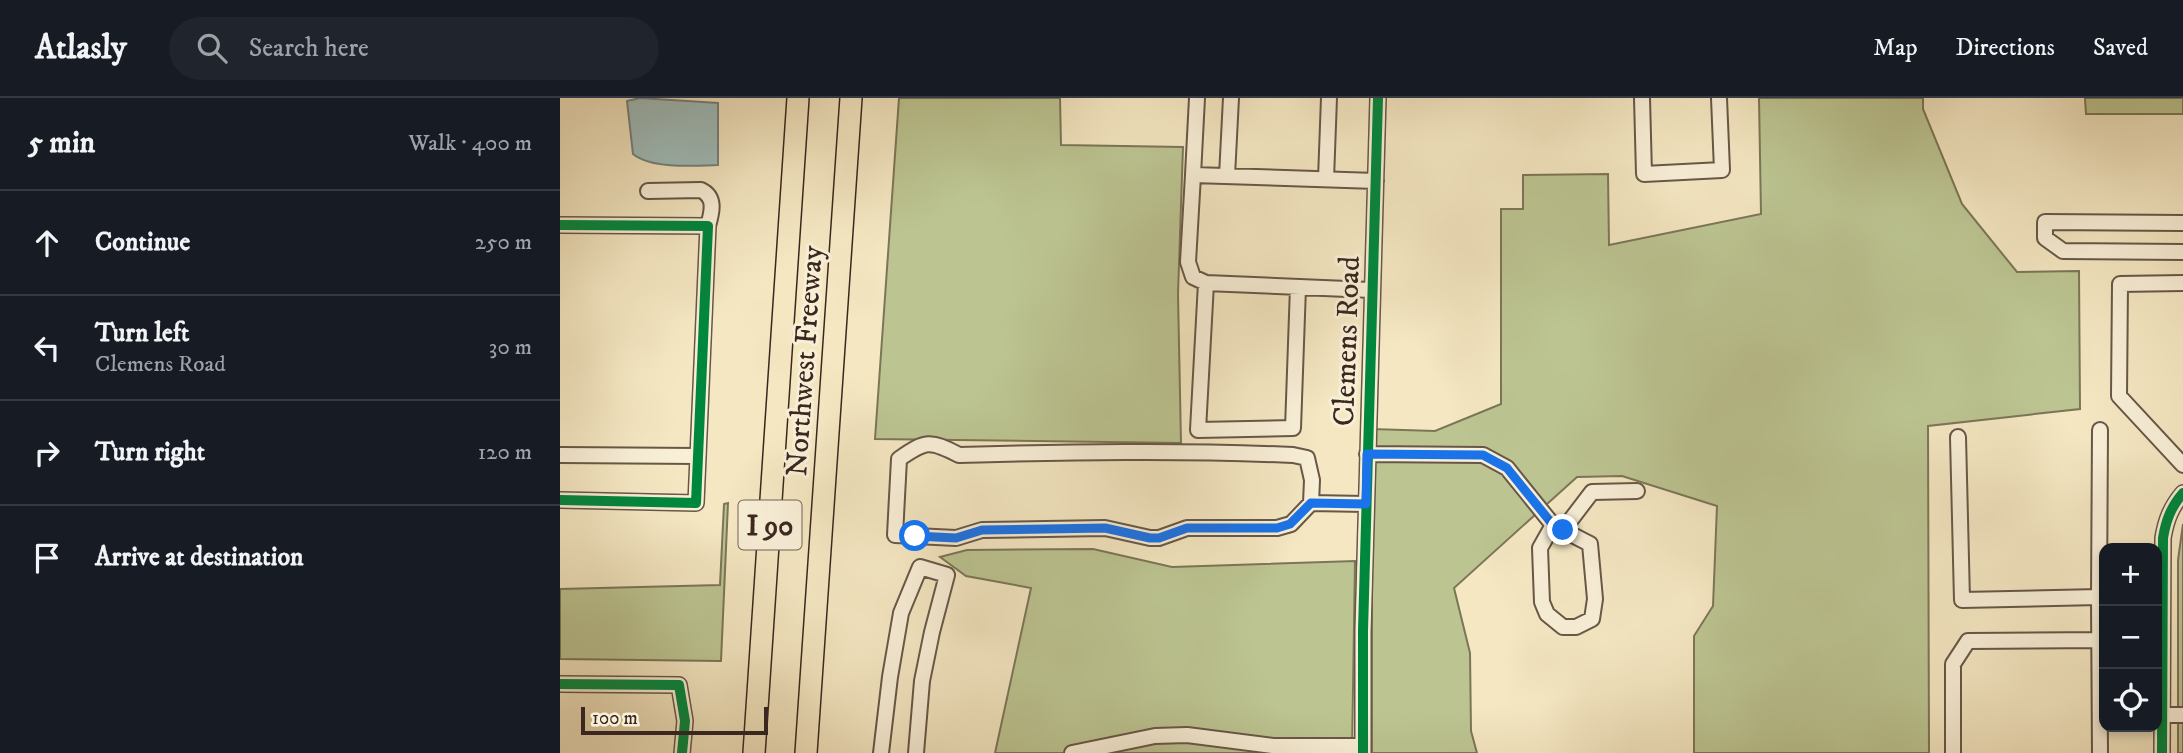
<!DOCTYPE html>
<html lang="en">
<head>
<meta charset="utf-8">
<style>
  :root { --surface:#171b24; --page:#20242c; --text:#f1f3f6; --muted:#9ea1a6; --line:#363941 }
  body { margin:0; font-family:"IM FELL DW Pica",serif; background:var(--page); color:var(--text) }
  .controls { position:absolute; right:21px; bottom:21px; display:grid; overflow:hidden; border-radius:14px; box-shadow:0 4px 10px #0003 }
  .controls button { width:63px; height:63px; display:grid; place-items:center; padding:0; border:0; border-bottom:2px solid var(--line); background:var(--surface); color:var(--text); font:35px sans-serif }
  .scale { position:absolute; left:21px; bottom:18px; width:187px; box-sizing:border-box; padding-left:7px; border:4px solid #3a271f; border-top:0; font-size:19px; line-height:24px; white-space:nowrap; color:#3a271f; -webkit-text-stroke:5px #f8efd7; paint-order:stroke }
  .stop { position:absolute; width:21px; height:21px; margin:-16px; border:5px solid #1a73e8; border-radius:50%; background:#fff }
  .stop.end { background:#1a73e8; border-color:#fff; box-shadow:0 2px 7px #0008 }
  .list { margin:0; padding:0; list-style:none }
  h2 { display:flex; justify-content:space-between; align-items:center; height:91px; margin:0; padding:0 28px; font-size:30px }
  h2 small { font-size:23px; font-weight:400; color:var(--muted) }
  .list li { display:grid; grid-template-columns:46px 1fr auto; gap:21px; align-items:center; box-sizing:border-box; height:105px; padding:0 28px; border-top:2px solid var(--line) }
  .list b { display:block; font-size:26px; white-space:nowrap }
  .list p { margin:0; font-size:23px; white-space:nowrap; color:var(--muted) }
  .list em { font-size:23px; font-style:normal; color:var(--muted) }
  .icon { flex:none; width:38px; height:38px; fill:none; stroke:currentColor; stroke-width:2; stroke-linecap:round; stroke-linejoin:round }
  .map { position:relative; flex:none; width:1623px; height:655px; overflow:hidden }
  header { display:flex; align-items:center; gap:42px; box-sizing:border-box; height:98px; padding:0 35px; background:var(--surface); border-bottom:2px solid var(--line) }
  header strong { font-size:33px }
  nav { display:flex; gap:38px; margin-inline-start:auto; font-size:24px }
  .search { width:490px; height:63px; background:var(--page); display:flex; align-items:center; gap:18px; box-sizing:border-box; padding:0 24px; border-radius:38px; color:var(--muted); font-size:26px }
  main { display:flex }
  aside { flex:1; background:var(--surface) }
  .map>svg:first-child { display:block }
  .green { fill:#bcc592; stroke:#7b7658; stroke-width:2 }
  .water { fill:#a0bebd; stroke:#77827e; stroke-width:2 }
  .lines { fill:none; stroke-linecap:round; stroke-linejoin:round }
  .minor-casing { stroke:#685748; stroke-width:18 }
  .highway-casing { stroke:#3a271f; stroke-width:24 }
  .minor { stroke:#f8efd7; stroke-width:14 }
  .highway { stroke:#f4e7c2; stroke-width:21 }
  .cycleway-casing { stroke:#f8efd7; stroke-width:15 }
  .cycleway { stroke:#00873e; stroke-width:10 }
  .route { stroke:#1a73e8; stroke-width:9 }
  .labels { text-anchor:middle; stroke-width:6; stroke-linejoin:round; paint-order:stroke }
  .shield { fill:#f8efd7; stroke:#736356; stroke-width:2 }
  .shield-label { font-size:28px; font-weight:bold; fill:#3a271f }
  .street-label { font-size:30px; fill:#3a271f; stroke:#f8efd7 }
</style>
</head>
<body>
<header>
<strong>Atlasly</strong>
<div class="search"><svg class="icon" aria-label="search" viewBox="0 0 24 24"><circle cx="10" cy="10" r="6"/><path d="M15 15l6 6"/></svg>Search here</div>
<nav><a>Map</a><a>Directions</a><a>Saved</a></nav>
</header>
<main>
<aside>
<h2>5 min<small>Walk · 400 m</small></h2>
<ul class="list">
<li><svg class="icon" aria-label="ahead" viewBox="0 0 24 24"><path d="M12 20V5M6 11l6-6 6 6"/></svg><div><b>Continue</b></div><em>250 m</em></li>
<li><svg class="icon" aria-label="left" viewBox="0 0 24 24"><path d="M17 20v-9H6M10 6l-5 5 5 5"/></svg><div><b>Turn left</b><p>Clemens Road</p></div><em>30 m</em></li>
<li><svg class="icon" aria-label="right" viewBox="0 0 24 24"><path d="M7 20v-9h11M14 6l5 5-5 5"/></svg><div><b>Turn right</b></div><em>120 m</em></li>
<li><svg class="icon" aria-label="arrive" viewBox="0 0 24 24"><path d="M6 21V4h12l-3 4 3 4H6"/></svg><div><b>Arrive at destination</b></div></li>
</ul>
</aside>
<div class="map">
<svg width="1623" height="655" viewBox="0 0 1623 655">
  <rect width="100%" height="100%" fill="#f4e7c2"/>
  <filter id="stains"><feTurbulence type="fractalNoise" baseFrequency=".00286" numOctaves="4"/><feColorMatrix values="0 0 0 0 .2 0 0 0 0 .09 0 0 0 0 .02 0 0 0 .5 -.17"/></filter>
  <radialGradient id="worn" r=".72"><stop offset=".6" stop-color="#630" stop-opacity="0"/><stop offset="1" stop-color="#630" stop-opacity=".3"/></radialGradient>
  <path class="green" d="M339,0H500L501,47L623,49L618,196L621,345L315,341Z
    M1199,0H1363V11L1402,106L1457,174L1519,173L1520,311L1368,328L1369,655H1134V538L1153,508L1157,408L1062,378L1017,379L894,490L910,555L911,633L917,655H812V331L875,333L941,306V111H963V77L1048,76L1049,147L1201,116Z
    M1525,0H1623V16H1526Z
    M168,405L161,563L0,561V491L160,487L164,406Z
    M1623,426V655H1618V462Z
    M533,451L612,469L795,463L792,655H435L471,490L406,478L380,459L407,452Z"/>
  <path class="water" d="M80,0L158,5V67C134,68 91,71 73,56L67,3Z"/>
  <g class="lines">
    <g class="minor-casing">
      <path id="minor" d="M1082,0L1084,76L1162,72L1159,0
        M633,77L637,0
        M667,78L671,0
        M766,81L769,0
        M88,93L141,92C156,99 152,114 148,128
        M1623,125L1485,124V140L1503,153L1623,154
        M0,127L148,128L136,405L0,402
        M646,185L633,179L628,164L633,77L816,83
        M1623,185L1560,186L1559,298L1623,367
        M738,189L733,330L638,332L646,185L811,192
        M1398,339L1402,502L1539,499L1540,655
        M807,356L923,357L947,370L993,427L1030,446L1035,501L1032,521L1016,529H1003L987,516L982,504L980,450L993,427
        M0,357L138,358
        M751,405L752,382L747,360L733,357C621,352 510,354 399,357C370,342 366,342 339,361L335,437L396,440L422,432L545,430L590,440H599L627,430H717L731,426L751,405L806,406
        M1003,432L1032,394L1077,393
        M1539,499L1540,332
        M0,586L119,587L125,623L122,655
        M1601,617H1623
        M321,655L330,579L341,515L360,469L387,477L372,534L362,583L356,655
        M512,655L595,638L627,637L713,648H803
        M803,655V533L818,0
        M1393,655V566L1408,543L1544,542
        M1602,655L1603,440C1606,422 1611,409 1623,395"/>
    </g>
    <g class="highway-casing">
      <path id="highway" d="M194,655L238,0
        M246,655L291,0"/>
    </g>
    <use href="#minor" class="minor"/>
    <use href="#highway" class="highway"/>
    <g class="cycleway-casing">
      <path id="cycleway" d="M0,127L148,128L136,405L0,402
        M0,586L119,587L125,623L122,655
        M803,655V533L818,0
        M1602,655L1603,440C1606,422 1611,409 1623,395"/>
    </g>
    <use href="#cycleway" class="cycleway"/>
  </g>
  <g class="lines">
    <path class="route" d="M355,438L396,440L422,432L545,430L590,440H599L627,430H717L730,426L751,405L806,406L807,356L923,357L947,370L993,427L1003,432"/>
  </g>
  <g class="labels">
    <rect class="shield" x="178.5" y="402.5" width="63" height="49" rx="5"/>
    <g class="shield-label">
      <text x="210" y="437">I 90</text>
    </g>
    <g class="street-label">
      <text transform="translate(786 243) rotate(-88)" y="10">Clemens Road</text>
      <text transform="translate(244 263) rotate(-86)" y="10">Northwest Freeway</text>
    </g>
  </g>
  <rect width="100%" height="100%" filter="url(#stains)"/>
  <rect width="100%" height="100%" fill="url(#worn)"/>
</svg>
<div class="controls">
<button>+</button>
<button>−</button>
<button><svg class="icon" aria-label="locate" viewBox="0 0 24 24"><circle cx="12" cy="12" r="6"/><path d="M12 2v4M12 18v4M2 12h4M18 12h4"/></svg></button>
</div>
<div class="scale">100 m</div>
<div class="stop" style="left:355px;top:438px"></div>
<div class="stop end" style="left:1003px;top:432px"></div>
</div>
</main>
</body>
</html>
